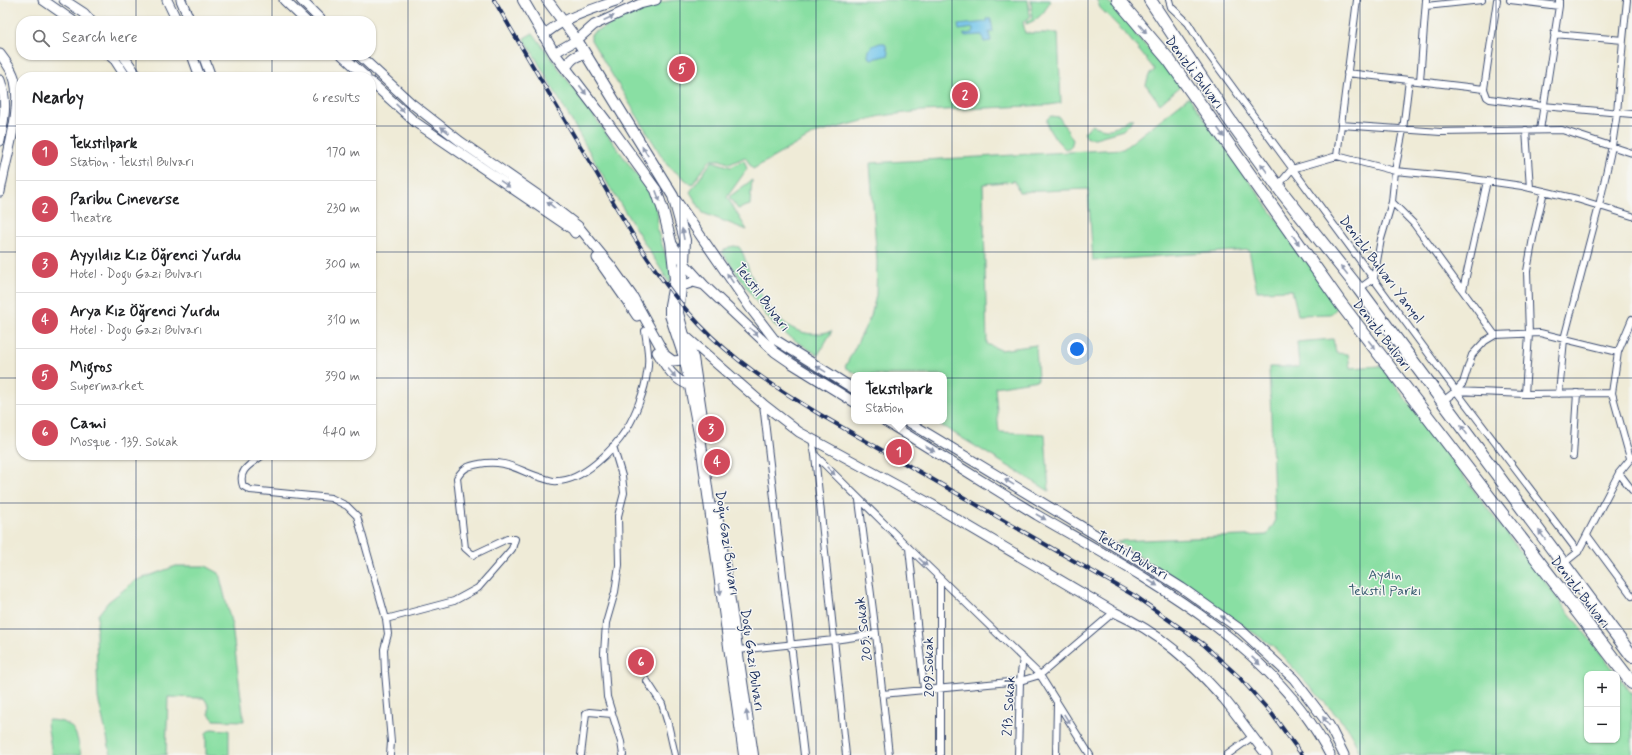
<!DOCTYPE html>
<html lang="en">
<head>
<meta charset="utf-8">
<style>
  :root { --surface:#fff; --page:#f6f6f6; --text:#202124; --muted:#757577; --line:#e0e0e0; --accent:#d1495b }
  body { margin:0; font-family:Mynerve,sans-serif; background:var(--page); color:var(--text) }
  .controls { position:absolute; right:12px; bottom:12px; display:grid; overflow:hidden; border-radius:8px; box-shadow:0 1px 3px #0004 }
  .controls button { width:36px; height:36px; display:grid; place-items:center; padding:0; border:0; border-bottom:1px solid var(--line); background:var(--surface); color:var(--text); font:20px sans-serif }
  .you { position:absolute; left:1077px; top:349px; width:14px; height:14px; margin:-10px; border:3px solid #fff; border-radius:50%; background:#1a73e8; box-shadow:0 0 0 6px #1a73e833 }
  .badge { display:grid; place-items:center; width:26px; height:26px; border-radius:50%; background:var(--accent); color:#fff; font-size:13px; font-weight:700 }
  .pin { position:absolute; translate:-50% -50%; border:2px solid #fff; box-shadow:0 1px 4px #0006 }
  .popup { position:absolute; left:851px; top:372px; width:96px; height:52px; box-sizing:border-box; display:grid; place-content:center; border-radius:8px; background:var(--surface); filter:drop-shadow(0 1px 3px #0005); font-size:13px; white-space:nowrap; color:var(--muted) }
  .popup b { font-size:15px; color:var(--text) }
  .popup::after { content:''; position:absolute; left:50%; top:100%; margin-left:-8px; border:8px solid transparent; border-top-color:var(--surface) }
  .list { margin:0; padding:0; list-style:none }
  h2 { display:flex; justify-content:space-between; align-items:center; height:52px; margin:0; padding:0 16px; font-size:17px }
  h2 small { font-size:13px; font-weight:400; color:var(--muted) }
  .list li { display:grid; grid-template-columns:26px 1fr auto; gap:12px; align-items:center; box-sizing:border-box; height:56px; padding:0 16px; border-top:1px solid var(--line) }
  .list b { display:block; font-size:15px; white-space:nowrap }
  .list p { margin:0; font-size:13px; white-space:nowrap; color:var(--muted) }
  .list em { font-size:13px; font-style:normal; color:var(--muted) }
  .icon { flex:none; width:22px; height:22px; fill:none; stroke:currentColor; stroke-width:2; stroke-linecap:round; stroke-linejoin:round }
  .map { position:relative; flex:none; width:1632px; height:755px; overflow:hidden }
  .search { position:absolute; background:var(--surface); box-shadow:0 1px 3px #0004; left:16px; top:16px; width:360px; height:44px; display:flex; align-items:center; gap:10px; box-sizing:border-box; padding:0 14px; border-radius:16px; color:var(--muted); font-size:15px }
  .panel { position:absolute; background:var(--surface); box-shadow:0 1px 3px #0004; left:16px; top:72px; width:360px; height:388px; border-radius:16px }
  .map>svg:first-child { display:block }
  .green { fill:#89dfa3; stroke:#528780 }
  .water { fill:#6dc3ea; stroke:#4479a4 }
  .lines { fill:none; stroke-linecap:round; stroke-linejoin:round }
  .street-casing { stroke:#3b4b70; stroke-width:8 }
  .secondary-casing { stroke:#3b4b70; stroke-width:11 }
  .primary-casing { stroke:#3b4b70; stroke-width:12 }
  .highway-casing { stroke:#3b4b70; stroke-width:14 }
  .street { stroke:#fff; stroke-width:6 }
  .secondary { stroke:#fff; stroke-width:9 }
  .primary { stroke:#fff; stroke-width:10 }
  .highway { stroke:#fff; stroke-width:12 }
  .rail-casing { stroke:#1b2f5e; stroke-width:4 }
  .rail { stroke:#f6f6f2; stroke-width:2.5; stroke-dasharray:8; stroke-linecap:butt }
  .oneway { fill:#8d97ae }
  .grid { fill:none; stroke:#1b2f5e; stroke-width:1; stroke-opacity:0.55 }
  .labels { text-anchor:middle; stroke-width:3; stroke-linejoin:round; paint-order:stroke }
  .street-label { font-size:14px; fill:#1b2f5e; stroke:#f6f6f2 }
  .park-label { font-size:14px; fill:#365b6f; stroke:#f6f6f2 }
</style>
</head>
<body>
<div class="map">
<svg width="1632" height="755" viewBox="0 0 1632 755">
  <rect width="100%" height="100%" fill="#f6f6f2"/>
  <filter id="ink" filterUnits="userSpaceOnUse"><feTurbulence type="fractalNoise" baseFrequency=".025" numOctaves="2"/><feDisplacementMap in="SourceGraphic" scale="8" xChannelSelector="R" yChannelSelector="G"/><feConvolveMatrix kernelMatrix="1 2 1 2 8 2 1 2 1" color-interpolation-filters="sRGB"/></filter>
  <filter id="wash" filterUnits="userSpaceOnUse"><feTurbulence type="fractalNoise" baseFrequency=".012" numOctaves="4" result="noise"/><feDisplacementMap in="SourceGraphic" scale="16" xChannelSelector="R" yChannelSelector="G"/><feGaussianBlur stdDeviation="0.9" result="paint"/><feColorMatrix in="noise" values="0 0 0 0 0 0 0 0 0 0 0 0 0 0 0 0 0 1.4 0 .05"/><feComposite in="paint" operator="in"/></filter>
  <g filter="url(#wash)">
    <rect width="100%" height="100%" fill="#efebd7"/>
    <path class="green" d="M678,0H1028L1030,16L1023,22L1025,33H1058L1061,103L1049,105L922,111L881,116L814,134L753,169L745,157L730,164L720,160H710L692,185L667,165L591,40V34L651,3Z
      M1031,0H1050C1046,12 1038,20 1026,24V21L1032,18Z
      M1096,0H1106L1122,13L1134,28L1135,34L1182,85L1160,104L1146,85L1149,75L1155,70L1125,33L1100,8L1097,0Z
      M533,33L652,196L658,214L657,230L672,273L670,284L609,186L524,38Z
      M1189,97L1339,306L1331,314L1298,315L1292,290L1257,291L1249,250L1093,261L1088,189L1019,192L1015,181L983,184L987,344L1001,350L1036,345L1038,380L995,387L999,432L1045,434L1049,491L934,421H944V375H858L845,367L871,316L876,295L877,262L870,163L1123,149Z
      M1051,116L1059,117L1073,140L1071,147L1065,149C1058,141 1046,131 1047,119Z
      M1129,119H1134L1123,130L1095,138H1087L1084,132L1092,125C1111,132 1112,130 1129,119Z
      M744,160L747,169L727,197L747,230L703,213L690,192L712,161L731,167Z
      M752,180L750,205L738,209L729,197Z
      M734,246L739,247C745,255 746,264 750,273C763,299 780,333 814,334C820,334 826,332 832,331L818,355L788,336L775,326L765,314L722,252L729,247Z
      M1333,339L1336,353L1348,354L1350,368L1381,366L1496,520L1617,674H1587V740H1617V674L1632,694V755H1361L1348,728L1273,646L1117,541L1267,535L1275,522L1269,367H1299L1297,342Z
      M176,566H206L219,573L232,626L244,721L214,720L209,714V706L204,698L168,697L166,755H111L98,698L96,633L98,615L108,602L135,581Z
      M48,720C76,721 76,732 81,755H52L47,723Z
      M211,729L229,730V755H206V733Z"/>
    <path class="water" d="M987,19H991L993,32H989L991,41L984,42L982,35L964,36V34L973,33V28L959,30L958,25L987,22Z
      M880,43H885L889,55L872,59L868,57C868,47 872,46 880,43Z"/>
  </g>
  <g filter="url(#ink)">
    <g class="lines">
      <g class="street-casing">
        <path id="street" d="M1169,0L1171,7L1188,23L1201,44L1264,130L1456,391L1578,552
          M1510,0L1559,6V0
          M1426,6L1482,0
          M1554,34L1623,40L1627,0
          M1347,73L1409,80L1403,130L1395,171L1392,202L1381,239L1374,278L1359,289
          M1409,80L1484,89L1487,97L1490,99L1543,106L1632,114
          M1420,81L1426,0
          M1484,89L1497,0
          M1341,125L1441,132L1562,130L1632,153
          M1526,130L1530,188
          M1540,130L1559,6
          M1337,156L1395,171L1459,177L1522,186L1577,199L1632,216
          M1281,190L1282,181L1292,169L1337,156L1357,0
          M1392,202L1414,224L1495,335L1540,333L1618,352
          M1463,290L1487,181
          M1456,391L1525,394L1612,393L1630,458
          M1612,393L1618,352L1632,319
          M1525,394L1529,334L1527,271L1533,238L1544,191
          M1559,394L1564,339L1599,206L1612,146L1617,113L1623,40
          M1443,401L1456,391L1463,383L1472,355L1485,341L1495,335
          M763,404L804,755
          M812,439L815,455L909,548L1040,675L1090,755
          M613,446L622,476L624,493L618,516L619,565L615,592L606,623L604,653L607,697L621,742L623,755
          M263,455C252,464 237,469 243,486L250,490L331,498L347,506L357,516L386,619L388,634L384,649L385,672L391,742L390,755
          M815,455L846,755
          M1573,456L1577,393
          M1619,473L1632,490
          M859,500L876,634L889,755
          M1587,535L1632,596
          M909,548L924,689
          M1563,564L1578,552L1619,473L1632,457
          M386,619L454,601L478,588L512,549L515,539H507L473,555L465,548L457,478C463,468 468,466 479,464C508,458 520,473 546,479C549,480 554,482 557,481C583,481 613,450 626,430C635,416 645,390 647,373C650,359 647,345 645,331
          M738,650L834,640L876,634
          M647,681L662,704L668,724L675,755
          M882,694L1020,681L1040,675L1114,612
          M581,755L586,713L589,712L612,714
          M940,755V578
          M1018,755L1020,681L1023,658
          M1056,755L1057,703
          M1227,755L1252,737"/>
      </g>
      <g class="secondary-casing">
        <path id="secondary" d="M43,0L73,21
          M64,0L84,13L91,21
          M167,0L177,21
          M181,0L190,21
          M284,0L306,21
          M301,0L322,21
          M543,36C563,17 592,10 618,0
          M554,53L577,40L594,25L640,4L656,0
          M0,54C6,62 13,71 15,81C22,110 5,161 0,192
          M109,55L115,60L126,77
          M123,55L138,77
          M192,55L200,77
          M203,55L211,77
          M342,55L366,77
          M359,55L411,103L461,142L542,198L578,226L611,266L633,297L665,355L673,361L692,359
          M0,80C8,103 4,117 0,141
          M371,82L415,122L572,229L575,233
          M676,200L751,309L774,339L854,389
          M671,242L684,263L704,285L775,352L791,363L854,402
          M597,258L627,301L637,316
          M682,286L693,282L704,285
          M684,335L763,404L799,432L931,504L1114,612C1160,633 1190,661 1224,699C1239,717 1252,737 1267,755
          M657,352C665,365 674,381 690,385
          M885,421C936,452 986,484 1037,515C1142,576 1273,643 1330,755
          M907,421L1152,569L1182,588L1241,630L1294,679L1329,725L1344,755"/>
      </g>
      <g class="primary-casing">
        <path id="primary" d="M523,0L554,53L609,125L656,190L663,210L671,242L675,279L670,305V315L685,360L701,444L744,755
          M547,0L577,40L673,196L685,240L684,263L678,313L684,335L693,358L702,417
          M566,67C571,59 575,55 585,54
          M716,508L753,755"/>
      </g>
      <g class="highway-casing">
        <path id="highway" d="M1118,0L1169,60L1341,304L1632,683
          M1150,0L1229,119L1281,191L1359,289L1632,656"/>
      </g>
      <use href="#street" class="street"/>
      <use href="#secondary" class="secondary"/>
      <use href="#primary" class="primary"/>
      <use href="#highway" class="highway"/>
      <g class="rail-casing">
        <path id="rail" d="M494,0C528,58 562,116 597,174C627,226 657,280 699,324C734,361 776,388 819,414L1135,596L1203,644L1239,677L1272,714L1302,755"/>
      </g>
      <use href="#rail" class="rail"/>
    </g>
    <defs><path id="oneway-solid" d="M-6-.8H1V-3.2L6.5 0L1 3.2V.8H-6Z"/></defs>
    <g class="oneway">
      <use href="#oneway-solid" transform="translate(609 18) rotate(-25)"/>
      <use href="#oneway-solid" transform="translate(1143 29) rotate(49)"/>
      <use href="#oneway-solid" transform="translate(583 90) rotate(53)"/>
      <use href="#oneway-solid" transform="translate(400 108) rotate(43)"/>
      <use href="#oneway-solid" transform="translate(445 130) rotate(-142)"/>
      <use href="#oneway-solid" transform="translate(1221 133) rotate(55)"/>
      <use href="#oneway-solid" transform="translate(645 151) rotate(-122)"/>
      <use href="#oneway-solid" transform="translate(1264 168) rotate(-126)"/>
      <use href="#oneway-solid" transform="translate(505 184) rotate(34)"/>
      <use href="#oneway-solid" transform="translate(658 196) rotate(69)"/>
      <use href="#oneway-solid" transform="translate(551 205) rotate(-141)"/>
      <use href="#oneway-solid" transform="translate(683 234) rotate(-100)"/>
      <use href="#oneway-solid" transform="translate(1296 240) rotate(55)"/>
      <use href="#oneway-solid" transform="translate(1344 270) rotate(-128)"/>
      <use href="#oneway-solid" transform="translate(730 278) rotate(-124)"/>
      <use href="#oneway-solid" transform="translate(754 332) rotate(43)"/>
      <use href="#oneway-solid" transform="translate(1372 345) rotate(52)"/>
      <use href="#oneway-solid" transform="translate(821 369) rotate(-149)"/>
      <use href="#oneway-solid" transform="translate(672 373) rotate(49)"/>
      <use href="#oneway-solid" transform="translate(1464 430) rotate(-126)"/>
      <use href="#oneway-solid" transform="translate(930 449) rotate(31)"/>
      <use href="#oneway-solid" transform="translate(831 471) rotate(45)"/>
      <use href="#oneway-solid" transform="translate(1009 482) rotate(-149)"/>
      <use href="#oneway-solid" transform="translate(1041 517) rotate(30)"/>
      <use href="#oneway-solid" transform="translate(1542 535) rotate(-126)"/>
      <use href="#oneway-solid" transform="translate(923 562) rotate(43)"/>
      <use href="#oneway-solid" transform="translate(1153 583) rotate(33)"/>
      <use href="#oneway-solid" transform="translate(720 589) rotate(82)"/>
      <use href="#oneway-solid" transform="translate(1225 619) rotate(-144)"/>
      <use href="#oneway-solid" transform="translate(1256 661) rotate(43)"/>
      <use href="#oneway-solid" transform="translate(747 716) rotate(-98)"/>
      <use href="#oneway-solid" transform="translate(1067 719) rotate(58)"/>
      <use href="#oneway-solid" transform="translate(1326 721) rotate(-126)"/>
    </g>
  </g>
  <path class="grid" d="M136,0V21M272,0V21M408,0V755M544,0V755M680,0V755M816,0V755M952,0V755M1088,0V755M1224,0V755M1360,0V755M1496,0V755M136,55V77M272,55V77M0,126H21M371,126H1632M0,252H21M371,252H1632M0,378H21M371,378H1632M136,455V755M272,455V755M0,503H1632M0,629H1632"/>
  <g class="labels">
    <g class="street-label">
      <text transform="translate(1195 72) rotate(53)" y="5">Denizli Bulvarı</text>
      <text transform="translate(1382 269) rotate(53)" y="5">Denizli Bulvarı Yanyol</text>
      <text transform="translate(763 297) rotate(53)" y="5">Tekstil Bulvarı</text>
      <text transform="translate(1383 335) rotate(52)" y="5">Denizli Bulvarı</text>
      <text transform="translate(728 543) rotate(82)" y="5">Doğu Gazi Bulvarı</text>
      <text transform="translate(1133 555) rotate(31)" y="5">Tekstil Bulvarı</text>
      <text transform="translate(1581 592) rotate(52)" y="5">Denizli Bulvarı</text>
      <text transform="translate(863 629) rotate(-97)" y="5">205. Sokak</text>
      <text transform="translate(753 660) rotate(82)" y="5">Dogu Gazi Bulvarı</text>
      <text transform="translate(928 667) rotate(-90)" y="5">209.Sokak</text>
      <text transform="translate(1008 706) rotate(-87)" y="5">213. Sokak</text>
    </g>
    <g class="park-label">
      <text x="1385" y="579">Aydın<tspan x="1385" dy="16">Tekstil Parkı</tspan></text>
    </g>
  </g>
</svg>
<div class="controls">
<button>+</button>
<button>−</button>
</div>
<div class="you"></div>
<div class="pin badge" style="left:899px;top:452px">1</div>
<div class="popup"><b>Tekstilpark</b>Station</div>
<div class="pin badge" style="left:965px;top:95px">2</div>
<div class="pin badge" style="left:711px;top:429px">3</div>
<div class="pin badge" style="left:717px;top:462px">4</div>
<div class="pin badge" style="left:682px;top:69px">5</div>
<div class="pin badge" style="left:641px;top:662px">6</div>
<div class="search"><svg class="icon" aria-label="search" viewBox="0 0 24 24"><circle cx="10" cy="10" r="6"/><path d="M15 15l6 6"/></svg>Search here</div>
<section class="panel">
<h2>Nearby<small>6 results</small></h2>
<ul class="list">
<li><span class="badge">1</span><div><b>Tekstilpark</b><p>Station · Tekstil Bulvarı</p></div><em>170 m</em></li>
<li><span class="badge">2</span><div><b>Paribu Cineverse</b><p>Theatre</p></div><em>230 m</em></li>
<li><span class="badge">3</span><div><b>Ayyıldız Kız Öğrenci Yurdu</b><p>Hotel · Dogu Gazi Bulvarı</p></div><em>300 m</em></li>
<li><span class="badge">4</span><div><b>Arya Kız Öğrenci Yurdu</b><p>Hotel · Dogu Gazi Bulvarı</p></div><em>310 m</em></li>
<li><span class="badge">5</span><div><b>Migros</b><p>Supermarket</p></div><em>390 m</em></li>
<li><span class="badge">6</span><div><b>Cami</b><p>Mosque · 139. Sokak</p></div><em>440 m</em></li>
</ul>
</section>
</div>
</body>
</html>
